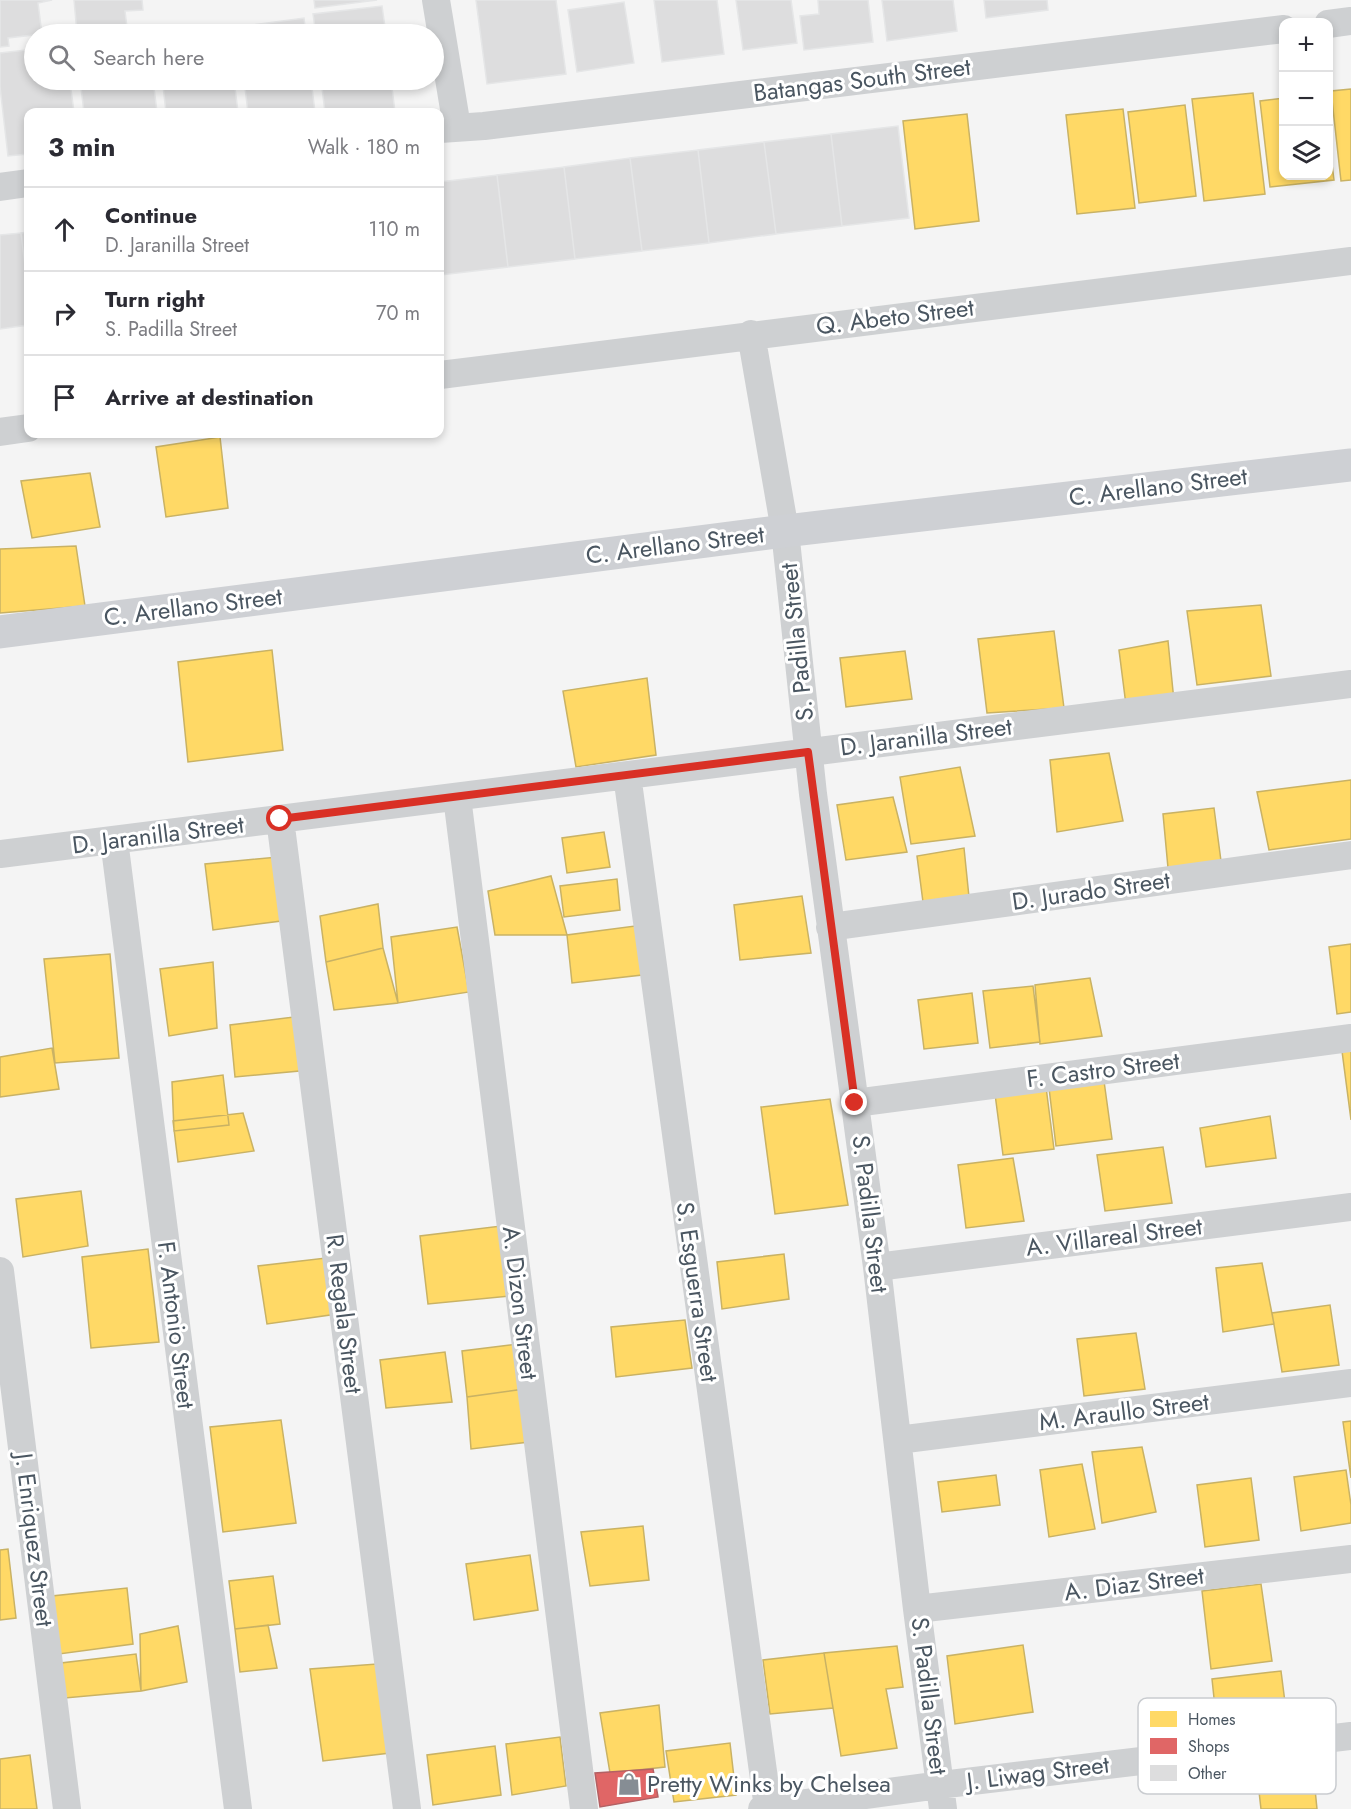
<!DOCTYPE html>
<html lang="en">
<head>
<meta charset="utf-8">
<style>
  :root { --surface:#fff; --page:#f2f2f3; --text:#2b2b33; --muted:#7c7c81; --line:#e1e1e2 }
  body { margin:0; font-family:Jost,sans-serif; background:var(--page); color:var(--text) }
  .controls { position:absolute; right:18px; top:18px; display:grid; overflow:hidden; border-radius:12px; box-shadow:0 3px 9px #0003 }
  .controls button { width:54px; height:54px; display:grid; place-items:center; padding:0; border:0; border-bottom:2px solid var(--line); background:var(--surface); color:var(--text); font:30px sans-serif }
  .stop { position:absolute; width:18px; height:18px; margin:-14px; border:4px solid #d93025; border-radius:50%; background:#fff }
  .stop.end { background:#d93025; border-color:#fff; box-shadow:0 2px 6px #0008 }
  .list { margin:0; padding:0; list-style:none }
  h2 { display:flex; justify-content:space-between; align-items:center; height:78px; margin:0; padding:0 24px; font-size:26px }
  h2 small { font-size:20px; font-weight:400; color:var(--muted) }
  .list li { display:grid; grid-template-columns:39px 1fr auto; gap:18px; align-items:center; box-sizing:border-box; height:84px; padding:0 24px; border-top:2px solid var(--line) }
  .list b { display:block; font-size:22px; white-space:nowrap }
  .list p { margin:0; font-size:20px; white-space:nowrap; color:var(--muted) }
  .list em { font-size:20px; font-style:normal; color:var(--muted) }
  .icon { flex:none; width:33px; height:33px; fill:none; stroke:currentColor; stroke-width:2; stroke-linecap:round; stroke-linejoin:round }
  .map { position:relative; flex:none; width:1351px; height:1809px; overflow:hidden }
  .search { position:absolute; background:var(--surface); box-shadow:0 3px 9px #0003; left:24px; top:24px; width:420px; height:66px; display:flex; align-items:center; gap:15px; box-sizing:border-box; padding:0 21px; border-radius:33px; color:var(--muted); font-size:22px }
  .panel { position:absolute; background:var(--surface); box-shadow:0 3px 9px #0003; left:24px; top:108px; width:420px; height:330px; border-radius:12px }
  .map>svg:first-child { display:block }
  .homes { fill:#ffd966; stroke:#c9b264; stroke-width:1.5 }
  .shops { fill:#e06666; stroke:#b36164; stroke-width:1.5 }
  .building { fill:#ddddde; stroke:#e5e6e7; stroke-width:1.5 }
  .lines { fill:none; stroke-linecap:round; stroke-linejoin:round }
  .street { stroke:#ced0d2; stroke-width:28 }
  .secondary { stroke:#ced0d4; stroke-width:33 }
  .route { stroke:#d93025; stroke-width:8 }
  .labels { text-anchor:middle; stroke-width:6; stroke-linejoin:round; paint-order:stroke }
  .street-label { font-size:24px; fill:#4a5661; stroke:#fff }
  .poi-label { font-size:24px; fill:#4a5661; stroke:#fff; text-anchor:start }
  .key { fill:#fff; stroke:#c9ccd0; stroke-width:1.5 }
  .key-label { font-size:16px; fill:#4a5661 }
</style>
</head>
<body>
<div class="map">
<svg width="1351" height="1809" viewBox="0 0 1351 1809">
  <rect width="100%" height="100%" fill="#f4f4f4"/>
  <path class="homes" d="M1351,89V180L1341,181L1331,91Z
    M1253,93L1265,194L1204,201L1192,99Z
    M1284,98V176H1328V133L1334,180L1270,187L1260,101Z
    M1185,105L1196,196L1139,203L1128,112Z
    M1123,109L1135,208L1077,214L1066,115Z
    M967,114L979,221L915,229L903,121Z
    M220,437L228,508L166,517L156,447Z
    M90,473L100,527L32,538L21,481Z
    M76,546L85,606L0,613V549Z
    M1261,605L1271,676L1197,685L1187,611Z
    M1054,631L1064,708L987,713L978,639Z
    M1168,641L1174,701L1126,705L1119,650Z
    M272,650L283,750L188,762L178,662Z
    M905,651L912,699L846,707L840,658Z
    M647,678L656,755L576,767L563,691Z
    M1109,753L1123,821L1057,832L1050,760Z
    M960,767L975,836L911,844L900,777Z
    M1351,780V839L1269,850L1257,792Z
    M893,797L907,852L846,860L837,805Z
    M1214,808L1221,861L1168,868L1163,814Z
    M604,832L610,867L567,873L562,838Z
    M964,848L969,897L923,902L917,856Z
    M278,857L289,920L213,930L205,864Z
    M551,876L567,935H495L488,891Z
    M617,879L620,910L564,917L560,886Z
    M802,896L811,953L740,960L734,905Z
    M378,904L383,948L326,962L320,916Z
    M635,926L642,975L572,983L567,935Z
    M457,927L469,992L398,1003L391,937Z
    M1351,944V1012L1337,1014L1329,947Z
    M383,948L398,1003L334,1010L326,962Z
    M110,954L119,1058L55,1063L44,959Z
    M213,962L217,1028L169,1036L160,969Z
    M1090,978L1102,1036L1040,1044L1035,985Z
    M1033,986L1040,1042L990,1048L983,991Z
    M972,993L978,1043L924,1049L918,1000Z
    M302,1016L310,1070L235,1077L230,1025Z
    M52,1048L59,1089L0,1097V1057Z
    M1351,1049V1120L1342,1051Z
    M223,1075L229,1125L174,1131L172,1082Z
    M1104,1081L1112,1139L1056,1146L1049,1088Z
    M1046,1087L1054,1149L1003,1155L995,1094Z
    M830,1099L848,1205L775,1214L761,1107Z
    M243,1113L254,1151L178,1162L173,1121Z
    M1270,1116L1276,1158L1206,1167L1200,1128Z
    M1163,1147L1172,1203L1105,1211L1097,1155Z
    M1013,1158L1024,1221L966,1228L958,1165Z
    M81,1191L88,1246L23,1257L16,1199Z
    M501,1226L511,1296L428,1304L420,1236Z
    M148,1249L159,1342L91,1348L82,1257Z
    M784,1254L789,1299L722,1309L717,1262Z
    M326,1258L337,1314L267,1324L258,1266Z
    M1262,1263L1274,1324L1223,1332L1216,1268Z
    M1330,1305L1339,1365L1282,1372L1272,1313Z
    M685,1320L692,1368L616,1377L611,1327Z
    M1136,1333L1145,1389L1084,1396L1077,1339Z
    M518,1344L524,1389L467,1397L462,1351Z
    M445,1352L452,1402L386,1408L380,1360Z
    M524,1389L529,1442L471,1449L467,1397Z
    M281,1420L296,1523L223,1532L210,1427Z
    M1351,1421V1478L1343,1422Z
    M1142,1447L1156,1512L1102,1523L1092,1452Z
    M1082,1464L1095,1529L1049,1537L1040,1470Z
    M1346,1470L1351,1505V1523L1301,1531L1294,1477Z
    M996,1475L1000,1505L942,1512L938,1482Z
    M1251,1478L1259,1540L1205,1547L1197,1485Z
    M643,1526L649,1580L590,1586L581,1532Z
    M8,1549L16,1618L0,1620V1550Z
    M530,1555L538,1610L474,1620L466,1564Z
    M273,1576L280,1624L235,1629L229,1581Z
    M1261,1584L1272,1661L1211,1669L1202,1591Z
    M127,1588L133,1644L59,1654L52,1596Z
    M268,1625L277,1668L240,1672L235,1629Z
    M178,1626L187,1682L141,1691L140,1634Z
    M1023,1645L1033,1712L955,1724L947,1656Z
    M897,1646L903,1687L886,1689L897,1748L841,1756L824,1653Z
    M824,1653L833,1708L770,1714L763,1660Z
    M136,1654L141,1691L65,1698L61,1663Z
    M377,1664L390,1753L323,1761L310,1669Z
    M1281,1671L1288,1726L1218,1736L1212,1679Z
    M659,1705L665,1767L610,1773L600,1713Z
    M560,1737L566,1786L512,1795L506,1744Z
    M730,1743L736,1795L674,1802L666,1751Z
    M495,1746L501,1795L433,1805L427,1755Z
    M30,1755L37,1809H0V1759Z
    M1312,1759L1317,1809H1261L1256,1765Z"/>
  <path class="shops" d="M653,1769L658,1797L600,1807L595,1773Z"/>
  <path class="building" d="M0,0H52L38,3L42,34L8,38L9,46L0,47Z
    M74,0H142L143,10L125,11L127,27L77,33Z
    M314,0H377L315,8Z
    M476,0H556L566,74L487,84Z
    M654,0H717L724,54L662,62Z
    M736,0H791L797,43L743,50Z
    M818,0H868L873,42L804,50L800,16L819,14Z
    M882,0H953L957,31L887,41Z
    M984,0H1047L1048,10L986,18Z
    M624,2L634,63L577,72L568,10Z
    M382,6L386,34H316L313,14Z
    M304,18L306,34H239L238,27Z
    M223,25L224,34H154Z
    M34,49V80H44L45,85L70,82L74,112H28V154L8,156L0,87V53Z
    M80,80H153L157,112H84Z
    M214,80H234L238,112H166L163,86Z
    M244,80H311L315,112H248Z
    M321,80H391L395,112H325Z
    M898,126L909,218L842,226L831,134Z
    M831,134L842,226L776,234L764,142Z
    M764,142L776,234L709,243L698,150Z
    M698,150L709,243L642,251L630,158Z
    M630,158L642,251L575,259L564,167Z
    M564,167L575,259L508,267L497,175Z
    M497,175L508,267L441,275L440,182Z
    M28,232V290L21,233Z
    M21,233L28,290V325L0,329V235Z"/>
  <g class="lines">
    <path class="street" d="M436,0L457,127
      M1328,24L1351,21
      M440,129L484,126L1284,29
      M0,187L28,183
      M751,334L785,531L813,794L877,1267L917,1609L943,1809
      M440,375L1351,261
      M0,432L28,428
      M627,775L768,1808
      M457,797L584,1809
      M280,819L407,1809
      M114,840L238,1809
      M0,854L1351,684
      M830,927L1351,855
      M855,1103L1351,1038
      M877,1267L1351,1207
      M0,1271L67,1809
      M898,1440L1351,1383
      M917,1609L1351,1559
      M762,1809L940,1785L1351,1736"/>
    <path class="secondary" d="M0,632L785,531L1351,465"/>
  </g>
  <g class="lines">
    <path class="route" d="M280,819L808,752L855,1103"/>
  </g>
  <defs>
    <g id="shop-bare" transform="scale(1.8)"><path d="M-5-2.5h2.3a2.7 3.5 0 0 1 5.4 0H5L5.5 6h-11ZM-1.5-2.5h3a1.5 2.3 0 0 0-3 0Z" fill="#868d94" stroke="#fff" stroke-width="2.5" paint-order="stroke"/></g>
  </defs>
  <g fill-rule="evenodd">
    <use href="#shop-bare" x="629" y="1784"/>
  </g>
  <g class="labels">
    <g class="street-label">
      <text transform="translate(862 80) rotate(-7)" y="8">Batangas South Street</text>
      <text transform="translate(895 317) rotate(-7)" y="8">Q. Abeto Street</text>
      <text transform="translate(1158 487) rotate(-7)" y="8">C. Arellano Street</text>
      <text transform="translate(675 545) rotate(-7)" y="8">C. Arellano Street</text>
      <text transform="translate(193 607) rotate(-7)" y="8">C. Arellano Street</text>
      <text transform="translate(797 642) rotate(-96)" y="8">S. Padilla Street</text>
      <text transform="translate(926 737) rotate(-7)" y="8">D. Jaranilla Street</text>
      <text transform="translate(158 835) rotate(-7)" y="8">D. Jaranilla Street</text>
      <text transform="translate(1091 891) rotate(-8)" y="8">D. Jurado Street</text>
      <text transform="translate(1103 1070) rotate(-7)" y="8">F. Castro Street</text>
      <text transform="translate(870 1214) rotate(83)" y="8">S. Padilla Street</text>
      <text transform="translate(1114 1237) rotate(-7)" y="8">A. Villareal Street</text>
      <text transform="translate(697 1292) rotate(82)" y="8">S. Esguerra Street</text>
      <text transform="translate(520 1303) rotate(83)" y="8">A. Dizon Street</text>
      <text transform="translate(344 1314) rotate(83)" y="8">R. Regala Street</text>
      <text transform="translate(176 1325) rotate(83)" y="8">F. Antonio Street</text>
      <text transform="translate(1124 1412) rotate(-7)" y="8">M. Araullo Street</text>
      <text transform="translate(34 1540) rotate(83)" y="8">J. Enriquez Street</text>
      <text transform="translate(1134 1584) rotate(-7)" y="8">A. Diaz Street</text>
      <text transform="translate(929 1696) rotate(83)" y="8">S. Padilla Street</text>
      <text transform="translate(1038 1773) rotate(-7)" y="8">J. Liwag Street</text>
    </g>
    <g class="poi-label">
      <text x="647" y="1792">Pretty Winks by Chelsea</text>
    </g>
  </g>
  <rect x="1138" y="1698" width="198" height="96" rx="9" class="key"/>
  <rect x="1150" y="1711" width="27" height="16" fill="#ffd966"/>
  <rect x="1150" y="1738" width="27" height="16" fill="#e06666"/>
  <rect x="1150" y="1765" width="27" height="16" fill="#ddddde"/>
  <g class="key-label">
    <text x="1188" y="1725">Homes</text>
    <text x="1188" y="1752">Shops</text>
    <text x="1188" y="1779">Other</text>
  </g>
</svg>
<div class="controls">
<button>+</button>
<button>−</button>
<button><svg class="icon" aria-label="layers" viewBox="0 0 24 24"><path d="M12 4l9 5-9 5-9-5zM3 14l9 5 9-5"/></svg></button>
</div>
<div class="stop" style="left:280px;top:819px"></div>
<div class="stop end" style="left:855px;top:1103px"></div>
<div class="search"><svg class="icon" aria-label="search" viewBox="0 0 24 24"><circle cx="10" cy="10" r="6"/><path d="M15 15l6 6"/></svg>Search here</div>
<section class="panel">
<h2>3 min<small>Walk · 180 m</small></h2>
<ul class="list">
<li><svg class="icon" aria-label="ahead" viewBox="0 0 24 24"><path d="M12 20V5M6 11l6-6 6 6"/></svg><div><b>Continue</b><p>D. Jaranilla Street</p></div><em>110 m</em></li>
<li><svg class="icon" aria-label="right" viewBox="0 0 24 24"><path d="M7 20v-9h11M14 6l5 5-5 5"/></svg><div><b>Turn right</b><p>S. Padilla Street</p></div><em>70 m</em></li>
<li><svg class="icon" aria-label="arrive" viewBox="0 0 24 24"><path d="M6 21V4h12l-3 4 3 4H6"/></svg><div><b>Arrive at destination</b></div></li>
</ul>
</section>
</div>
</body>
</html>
